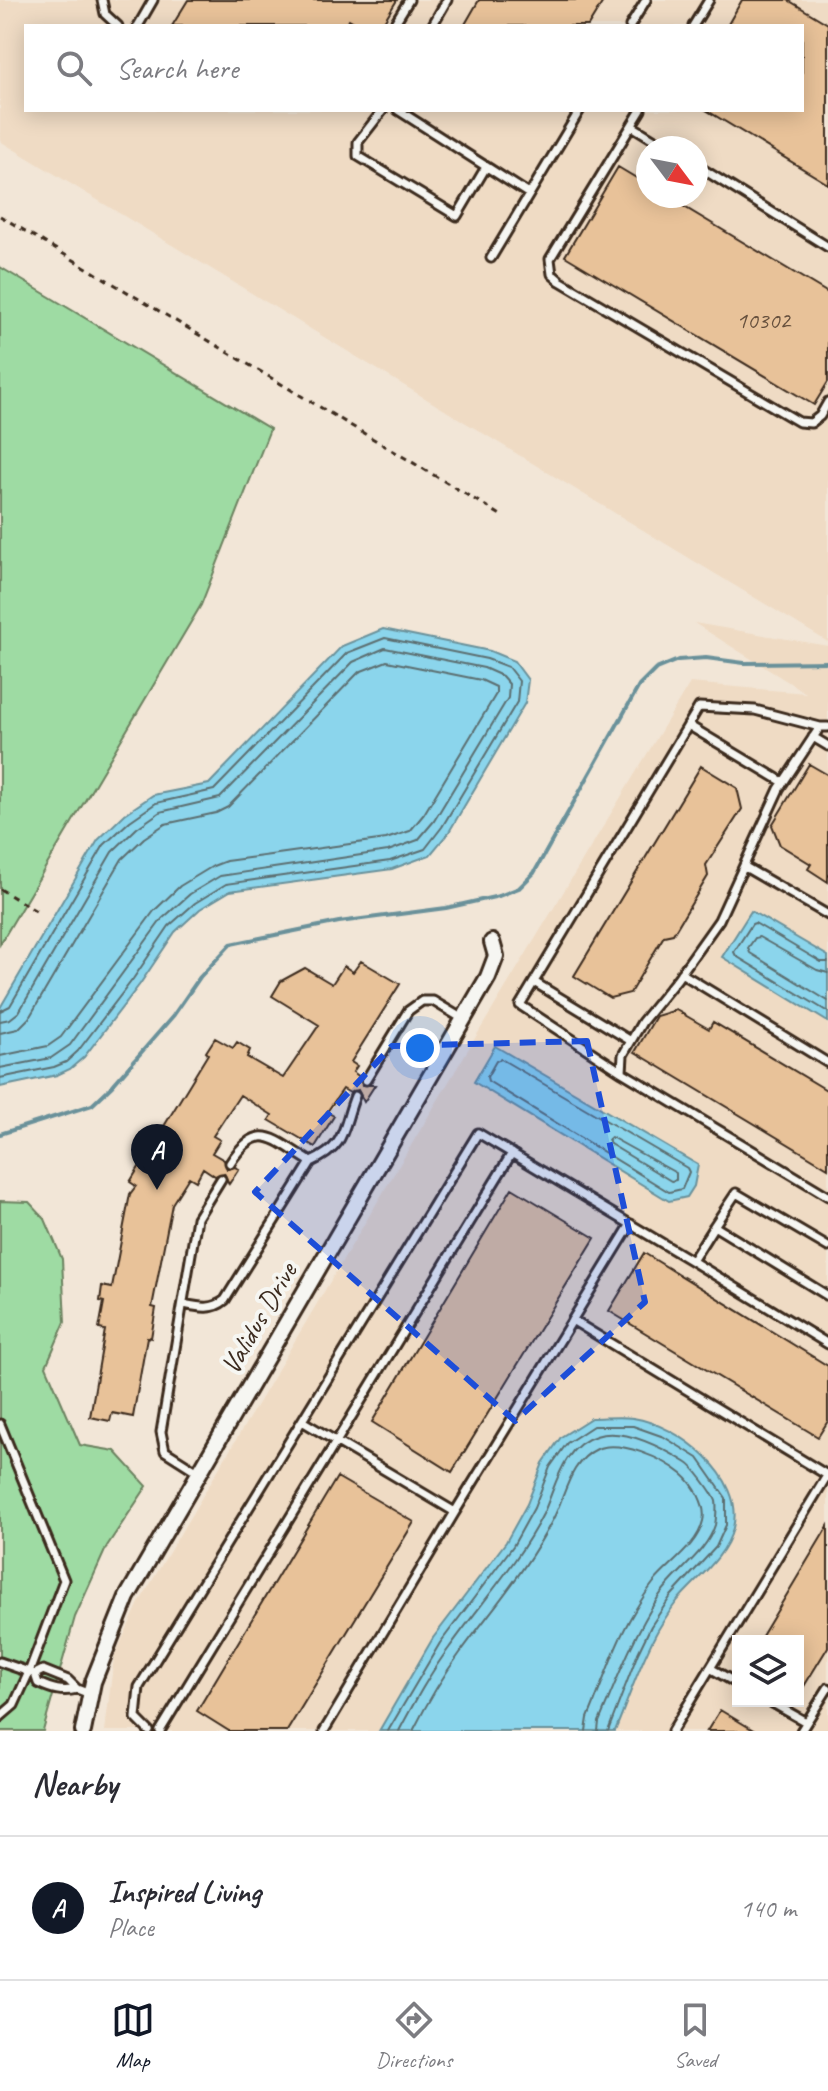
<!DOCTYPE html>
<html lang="en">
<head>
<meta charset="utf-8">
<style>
  :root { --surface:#fff; --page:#f7f7f7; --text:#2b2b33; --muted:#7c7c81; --line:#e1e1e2; --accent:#111827 }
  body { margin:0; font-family:Caveat,sans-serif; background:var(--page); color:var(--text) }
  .controls { position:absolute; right:24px; bottom:24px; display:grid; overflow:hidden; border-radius:0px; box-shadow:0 4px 20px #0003 }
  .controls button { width:72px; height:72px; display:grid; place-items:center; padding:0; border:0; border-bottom:2px solid var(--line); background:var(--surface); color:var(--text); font:40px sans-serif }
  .compass { position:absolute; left:636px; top:136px; width:72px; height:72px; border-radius:50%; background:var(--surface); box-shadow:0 4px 20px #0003; rotate:122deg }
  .you { position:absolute; left:420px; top:1048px; width:28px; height:28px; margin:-20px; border:6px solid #fff; border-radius:50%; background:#1a73e8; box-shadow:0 0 0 12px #1a73e833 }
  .badge { display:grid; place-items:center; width:52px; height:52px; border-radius:50%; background:var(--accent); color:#fff; font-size:26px; font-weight:700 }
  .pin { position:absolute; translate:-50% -66px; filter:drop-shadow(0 2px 4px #0008) }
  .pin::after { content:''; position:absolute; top:42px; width:28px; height:24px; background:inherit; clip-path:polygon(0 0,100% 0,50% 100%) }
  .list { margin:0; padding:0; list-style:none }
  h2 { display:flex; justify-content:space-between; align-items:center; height:104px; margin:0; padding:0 32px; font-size:34px }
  h2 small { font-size:26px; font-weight:400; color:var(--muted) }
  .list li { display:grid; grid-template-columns:52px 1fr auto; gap:24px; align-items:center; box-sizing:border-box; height:144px; padding:0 32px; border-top:2px solid var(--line) }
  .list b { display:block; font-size:30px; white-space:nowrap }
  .list p { margin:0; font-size:26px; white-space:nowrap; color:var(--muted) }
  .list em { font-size:26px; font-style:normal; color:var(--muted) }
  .icon { flex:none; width:44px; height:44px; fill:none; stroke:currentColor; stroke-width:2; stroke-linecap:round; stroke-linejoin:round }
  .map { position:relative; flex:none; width:828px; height:1731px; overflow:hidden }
  .search { position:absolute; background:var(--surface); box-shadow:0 4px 20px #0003; left:24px; right:24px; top:24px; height:88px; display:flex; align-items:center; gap:20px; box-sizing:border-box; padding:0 28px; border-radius:0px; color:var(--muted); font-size:30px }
  .sheet { height:248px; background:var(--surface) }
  nav { display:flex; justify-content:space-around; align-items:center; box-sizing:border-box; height:112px; border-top:2px solid var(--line); background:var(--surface); font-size:22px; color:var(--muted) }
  nav a { display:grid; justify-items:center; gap:4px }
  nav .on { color:var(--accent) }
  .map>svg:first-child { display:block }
  .built { fill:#efdbc4; fill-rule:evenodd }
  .green { fill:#9edba3; stroke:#6c8260; stroke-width:2 }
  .water { fill:#8bd5ec; stroke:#6b919a; stroke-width:2 }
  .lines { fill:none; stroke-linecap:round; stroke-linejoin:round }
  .shore { stroke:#5b6e70; stroke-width:2 }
  .stream { stroke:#6b919a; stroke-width:4 }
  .building { fill:#e8c299; stroke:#3b2a1e; stroke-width:2 }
  .service-casing { stroke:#3b2a1e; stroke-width:13 }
  .minor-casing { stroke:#3b2a1e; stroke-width:20 }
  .path { stroke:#3b2a1e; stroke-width:3; stroke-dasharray:6 6; stroke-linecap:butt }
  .service { stroke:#f6f6f2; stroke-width:7 }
  .minor { stroke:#f6f6f2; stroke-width:14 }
  .marked { fill:#1d4ed8; fill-opacity:0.2; stroke:#1d4ed8; stroke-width:6; stroke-dasharray:16 10; stroke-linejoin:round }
  .labels { text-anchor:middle; stroke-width:8; stroke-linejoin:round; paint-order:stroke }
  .number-label { font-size:24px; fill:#66503d }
  .street-label { font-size:28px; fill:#3b2a1e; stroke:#f6f6f2 }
</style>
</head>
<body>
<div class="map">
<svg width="828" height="1731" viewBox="0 0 828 1731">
  <rect width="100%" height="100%" fill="#f2e6d7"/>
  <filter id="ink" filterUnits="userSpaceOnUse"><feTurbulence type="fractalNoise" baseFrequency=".0125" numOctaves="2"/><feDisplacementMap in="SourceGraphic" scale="16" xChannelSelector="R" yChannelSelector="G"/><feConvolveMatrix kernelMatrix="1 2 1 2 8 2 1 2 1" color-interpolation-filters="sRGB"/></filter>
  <g filter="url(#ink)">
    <path class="built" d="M0,0H828V642L0,141ZM26,26H802V110H26ZM648,148H696V196H648Z
      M694,623L828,646V1731H105L114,1657L139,1603L466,1053L690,683L806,693ZM738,1641H798V1701H738Z"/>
    <path class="green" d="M0,267L270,429L201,605L0,944Z
      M0,1201L29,1202L45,1219L62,1259L65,1322L46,1366L80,1445L115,1451L147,1486L107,1546L75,1617L43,1731H0Z"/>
    <path class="water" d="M383,629L490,651L514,661L528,680L525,703L449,832L430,855L392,869L230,891L200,909L175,932L140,984L84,1057L70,1069L57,1075L0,1087V1008L98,840L125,814L153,795L209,784L342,646Z
      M751,911L828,956V1022L722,957Z
      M495,1046L698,1165L694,1186L687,1197L669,1201L474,1082Z
      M591,1418C604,1418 620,1416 633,1418C679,1425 746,1477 733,1528C726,1557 697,1578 678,1600C671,1609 664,1620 658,1630C640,1662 629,1698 615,1731H379L433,1638L506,1542L527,1504L543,1463L561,1437Z"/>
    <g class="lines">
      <path class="shore" d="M828,962H821L755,923L752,924L734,952L736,956L828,1012
        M828,973L817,970L759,937L755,938L748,948L750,953L828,1001
        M0,1011L10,1006L104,845L130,821L156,803L214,790L347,653L385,638L487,659L508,667L519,681L517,702L442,827L425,849L390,861L226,884L195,903L169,926L133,979L78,1051L66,1062L54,1067L0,1078
        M0,1021L10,1019L19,1012L112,852L137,828L160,812L220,798L353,662L385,648L484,668L502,676L509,684L508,698L434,821L418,840L388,851L220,876L190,894L162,919L70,1045L51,1058L0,1068
        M0,1033L18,1029L29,1018L122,859L144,838L165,824L216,813L228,807L359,672L387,661L481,680L496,687V694L424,814L410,831L386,839L226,861L213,866L180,886L154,911L61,1037L48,1046L0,1056
        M501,1059L687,1168L689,1172L682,1189L669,1192L488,1081L487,1077L496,1061Z
        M611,1137L676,1173V1180L671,1181L610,1144L608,1140Z
        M388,1731L440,1643L513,1546L534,1508L550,1467L567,1443L593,1426H633L664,1437L698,1458L726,1498V1525L716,1547L671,1596L651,1626L638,1653L608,1731
        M399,1731C414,1703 430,1673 449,1648C481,1603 518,1563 543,1514C556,1487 562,1446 596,1436C624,1427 663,1448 687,1463C694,1467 713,1493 716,1501C717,1507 716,1520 715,1525C706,1554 675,1572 659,1596C633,1636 617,1679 599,1722L598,1731
        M413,1731C426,1705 442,1677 460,1653C492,1609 528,1568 553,1519C566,1495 569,1462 597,1449C619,1439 664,1459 682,1474C694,1484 707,1506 703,1521C698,1545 669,1564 654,1582C647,1591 640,1602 634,1612C614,1645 603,1683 588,1718L586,1731"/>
      <path class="stream" d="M0,1134L92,1105L112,1086L173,1016L200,977L231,944L339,922L446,908L499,896L519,888L534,873L639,686L656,669L678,660L706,658L744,663L828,662"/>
    </g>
    <path class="building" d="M188,0H397L381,26H361L349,19L345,26H172Z
      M479,0H604L588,26H464Z
      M742,0H788L828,24V184L706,110H802V26H727Z
      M618,167L648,185V196H666L828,293V382L814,405L565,256Z
      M809,764L828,775V882L808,869L811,864L780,845L772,825Z
      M701,766L737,788L742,809L706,865L708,876L673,934L664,936L630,993L610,998L574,976Z
      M361,961L400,984L351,1062L357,1066L353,1072L360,1077L362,1085H375L364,1102L358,1090L350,1093L343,1089L327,1112L334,1116L315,1147L269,1120L272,1115L240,1095L213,1136L220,1140L212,1153L224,1160L227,1169L235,1167L239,1169L229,1184L224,1173L215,1176L203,1168L196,1181L189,1177L172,1204L152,1307L156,1308L151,1338L147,1337L133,1417L112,1413L110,1421L90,1417L105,1330L99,1329L104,1302L100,1301L102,1286L112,1288L130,1194L136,1186L130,1182L208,1054L206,1052L215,1038L233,1048L237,1042L250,1050L247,1057L283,1078L319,1025L272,996L281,981L305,968L332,984L344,966L353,972Z
      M676,1010L709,1029L713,1022L828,1091V1168L635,1052L656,1016Z
      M512,1188L595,1238L452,1472L372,1422Z
      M644,1253L828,1366V1421L818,1437L609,1311Z
      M337,1477L414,1522L287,1731H229L197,1711Z
      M828,1526V1647L798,1696V1641H759Z
      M720,1710L755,1731H707Z"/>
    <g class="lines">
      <g class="service-casing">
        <path id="service" d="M102,0L105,14L118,26
          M138,26L153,0
          M393,26L409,0
          M432,26L447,0
          M630,26L646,0
          M693,26L709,0
          M383,110L358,142V156L457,216L486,167
          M398,110L529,194
          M641,110L550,259L552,274L560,281L799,422L811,423L820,416L828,402
          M632,126L668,148
          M696,165L828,247
          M491,258L580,110
          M688,725L783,782
          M828,727H820L779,789L719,920L677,979L642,1022L623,1055L622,1072L828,1196
          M813,737L828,746
          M745,867L828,915
          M681,973L828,1063
          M534,982L631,1041
          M622,1072L520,1005L699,707L755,710L820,727
          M366,1080L408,1011L422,1001H433L463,1019
          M230,1163C259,1118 274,1140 311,1162C347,1146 342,1129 355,1096
          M714,1226L736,1193L828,1247
          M828,1296L714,1226L692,1261L828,1344
          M183,1304C198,1307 212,1311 225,1300L311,1162
          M572,1320L827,1475
          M302,1421L455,1512L324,1731
          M0,1424L64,1580L29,1672L14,1705L0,1717
          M198,1472L165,1451L161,1432L197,1218L221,1179
          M455,1512L631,1224
          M0,1662L35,1674L43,1670L68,1680L77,1689L90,1694
          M710,1668L738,1684
          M35,1674L38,1683C51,1689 62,1693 77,1689
          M769,1701L806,1722
          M149,1731L136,1718L139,1687L478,1133L692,1261
          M160,1731L512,1153
          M672,1731L828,1474
          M801,1731L828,1688"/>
      </g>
      <g class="minor-casing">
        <path id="minor" d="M83,1731L93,1682L127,1597L488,977L496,956L492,942"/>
      </g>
      <path class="path" d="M0,216L504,517
        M0,889L36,911"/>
      <use href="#service" class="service"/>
      <use href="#minor" class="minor"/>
    </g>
  </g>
  <path class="marked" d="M587,1041L645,1302L515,1421L255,1192L392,1046Z"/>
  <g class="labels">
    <g class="number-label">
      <text x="763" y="328">10302</text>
    </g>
    <g class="street-label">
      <text transform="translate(258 1318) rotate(-60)" y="10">Validus Drive</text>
    </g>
  </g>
</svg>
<div class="controls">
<button><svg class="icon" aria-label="layers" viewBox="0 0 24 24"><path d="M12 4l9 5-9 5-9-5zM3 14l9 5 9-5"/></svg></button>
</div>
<svg class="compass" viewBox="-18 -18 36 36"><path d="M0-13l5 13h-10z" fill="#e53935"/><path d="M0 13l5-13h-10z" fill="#7c7c81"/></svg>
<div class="you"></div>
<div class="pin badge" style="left:157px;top:1190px">A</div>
<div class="search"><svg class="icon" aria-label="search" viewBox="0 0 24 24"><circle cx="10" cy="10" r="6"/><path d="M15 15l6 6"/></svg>Search here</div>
</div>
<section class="sheet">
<h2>Nearby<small></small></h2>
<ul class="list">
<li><span class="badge">A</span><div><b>Inspired Living</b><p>Place</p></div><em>140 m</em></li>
</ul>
</section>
<nav>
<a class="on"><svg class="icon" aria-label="map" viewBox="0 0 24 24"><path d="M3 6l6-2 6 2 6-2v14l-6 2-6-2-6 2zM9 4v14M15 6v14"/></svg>Map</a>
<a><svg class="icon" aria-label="directions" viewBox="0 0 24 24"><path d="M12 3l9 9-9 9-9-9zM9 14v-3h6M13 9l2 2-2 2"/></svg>Directions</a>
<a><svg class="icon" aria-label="saved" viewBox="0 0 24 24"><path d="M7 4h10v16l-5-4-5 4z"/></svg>Saved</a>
</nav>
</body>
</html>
